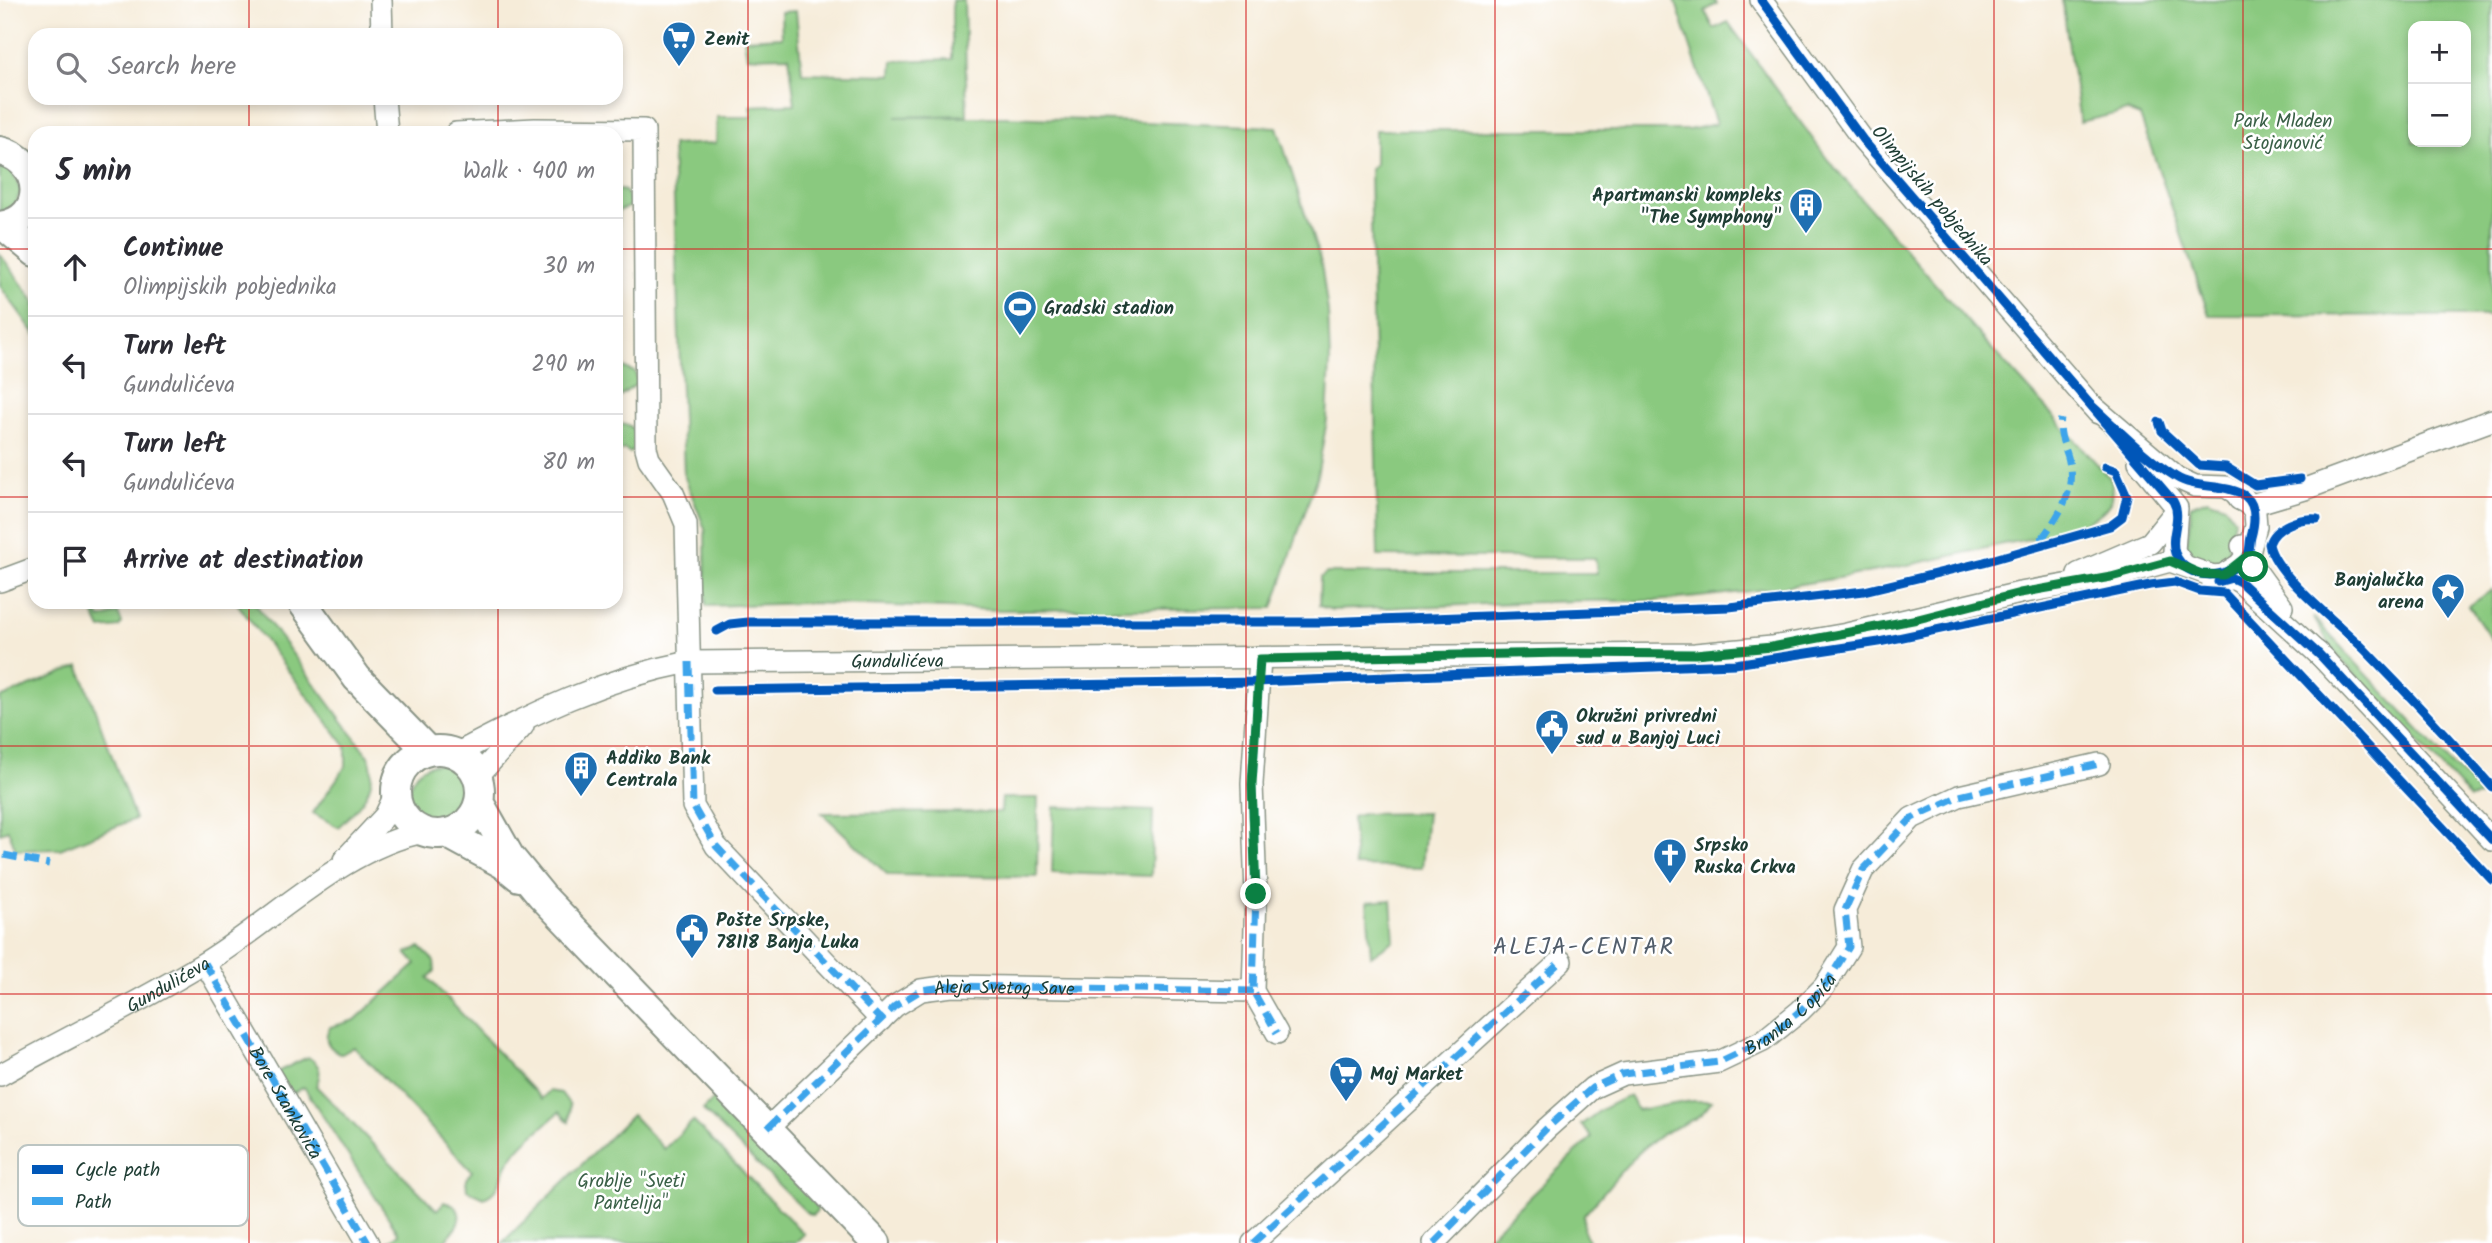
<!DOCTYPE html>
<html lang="en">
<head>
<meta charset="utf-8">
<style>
  :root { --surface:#fff; --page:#f7f7f7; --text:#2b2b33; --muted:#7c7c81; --line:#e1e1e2 }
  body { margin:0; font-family:Kalam,sans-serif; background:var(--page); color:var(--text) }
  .controls { position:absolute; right:21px; top:21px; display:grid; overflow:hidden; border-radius:14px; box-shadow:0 4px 10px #0003 }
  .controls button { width:63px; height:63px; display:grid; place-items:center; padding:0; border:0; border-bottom:2px solid var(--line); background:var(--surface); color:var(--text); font:35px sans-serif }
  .stop { position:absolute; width:21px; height:21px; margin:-16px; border:5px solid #0b8043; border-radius:50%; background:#fff }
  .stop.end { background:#0b8043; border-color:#fff; box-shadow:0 2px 7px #0008 }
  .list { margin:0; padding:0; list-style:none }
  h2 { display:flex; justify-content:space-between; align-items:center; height:91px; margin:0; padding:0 28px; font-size:30px }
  h2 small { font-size:23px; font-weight:400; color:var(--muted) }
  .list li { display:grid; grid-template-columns:46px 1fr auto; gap:21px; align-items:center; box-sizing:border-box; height:98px; padding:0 28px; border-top:2px solid var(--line) }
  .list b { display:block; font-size:26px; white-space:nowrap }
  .list p { margin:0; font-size:23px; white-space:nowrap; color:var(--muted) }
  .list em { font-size:23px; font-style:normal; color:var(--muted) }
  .icon { flex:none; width:38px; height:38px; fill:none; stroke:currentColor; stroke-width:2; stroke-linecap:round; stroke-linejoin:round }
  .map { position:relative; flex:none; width:2492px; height:1243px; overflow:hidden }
  .search { position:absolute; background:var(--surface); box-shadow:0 4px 10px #0003; left:28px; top:28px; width:595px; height:77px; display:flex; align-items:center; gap:18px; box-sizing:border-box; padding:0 24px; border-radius:21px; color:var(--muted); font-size:26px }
  .panel { position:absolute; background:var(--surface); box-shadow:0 4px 10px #0003; left:28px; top:126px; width:595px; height:483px; border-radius:21px }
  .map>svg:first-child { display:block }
  .green { fill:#8ac97f; stroke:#54835a; stroke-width:2; fill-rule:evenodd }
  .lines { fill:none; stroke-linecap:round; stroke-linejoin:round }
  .minor-casing { stroke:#8a9486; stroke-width:24 }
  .major-casing { stroke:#8a9486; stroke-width:32 }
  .minor { stroke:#fff; stroke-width:21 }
  .major { stroke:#fff; stroke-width:28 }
  .quiet { stroke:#3da4eb; stroke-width:7; stroke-dasharray:14 7; stroke-linecap:butt }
  .cycleway-casing { stroke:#fff; stroke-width:13 }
  .cycleway { stroke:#0057b8; stroke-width:9 }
  .route { stroke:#0b8043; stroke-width:9 }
  .grid { fill:none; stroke:#d62828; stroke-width:2; stroke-opacity:0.55 }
  .labels { text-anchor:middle; stroke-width:5; stroke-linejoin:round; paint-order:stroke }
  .poi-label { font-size:19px; font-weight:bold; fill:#1f3d34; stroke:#fff; text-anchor:start }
  .park-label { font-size:19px; fill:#3a6047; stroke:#fff }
  .street-label { font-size:19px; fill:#1f3d34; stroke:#fff }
  .quarter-label { font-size:23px; letter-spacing:2px; fill:#525e6b; stroke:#fff }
  .key { fill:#fff; stroke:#bcc5c2; stroke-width:2 }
  .key-label { font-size:19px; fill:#1f3d34 }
</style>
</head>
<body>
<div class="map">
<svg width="2492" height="1243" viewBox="0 0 2492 1243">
  <rect width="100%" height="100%" fill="#fff"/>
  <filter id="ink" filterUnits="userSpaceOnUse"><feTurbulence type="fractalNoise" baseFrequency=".0143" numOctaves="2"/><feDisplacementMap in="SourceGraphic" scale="14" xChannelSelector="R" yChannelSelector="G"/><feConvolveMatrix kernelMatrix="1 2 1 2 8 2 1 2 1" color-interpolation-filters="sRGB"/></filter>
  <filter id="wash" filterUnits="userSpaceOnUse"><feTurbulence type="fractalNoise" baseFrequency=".00686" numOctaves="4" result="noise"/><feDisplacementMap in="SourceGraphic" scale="28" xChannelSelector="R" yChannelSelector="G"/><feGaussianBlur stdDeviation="1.57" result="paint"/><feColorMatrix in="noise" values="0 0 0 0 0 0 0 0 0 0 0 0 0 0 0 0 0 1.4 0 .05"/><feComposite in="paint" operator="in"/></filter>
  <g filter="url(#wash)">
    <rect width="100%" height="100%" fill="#f6ecd9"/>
    <path class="green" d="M952,0H964L967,115L895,117H1006L1277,127L1321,263L1328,312L1330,362L1327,420L1317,476L1273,608L1001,610L809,603L706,606L705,529L684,475L672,145L716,143L717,117H752L750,106L795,104L789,56L747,57L744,39L782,37L781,12L796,11L802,73L892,75L893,61L952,59Z
      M1675,0H1715L1717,4L1705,11L1714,29L1728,22L1828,160L1980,336L2110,478C2131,527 2030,538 1999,545C1889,571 1779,591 1666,600C1636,602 1606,600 1576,601C1495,603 1413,607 1332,610L1319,606L1320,578L1327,573H1597L1595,558L1378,556L1370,169L1375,164V130H1688L1716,124Z
      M2062,0H2492V316L2209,315L2140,116L2127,111L2080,122ZM2413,26H2466V142H2413Z
      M0,165L12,171L21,191L15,205L0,213Z
      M620,190L625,191L631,202L629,207L618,211L622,367L635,372L638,383L616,399V191Z
      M0,254L35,302V334L0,286Z
      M625,424C637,429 637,436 636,448L630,453L624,449L616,454L619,444L616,425Z
      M2207,499L2225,505L2234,519L2228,549L2232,558L2221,565L2198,560L2186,544L2191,520L2190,506Z
      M2492,590V640L2469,606Z
      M88,602H92L100,619L118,613L122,623L119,627L101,629Z
      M236,602H254L369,757C380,787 359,808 338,827L313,813L346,766V747Z
      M2313,617L2481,796L2470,798L2335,653Z
      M79,666L135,819L60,849L16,850L8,830L0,833V698Z
      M409 793a29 29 0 1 1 58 0a29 29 0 1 1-58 0Z
      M1002,798H1038L1037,877L888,875L822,813L1001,812Z
      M1054,807L1153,811L1151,876L1052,873Z
      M1427,813L1422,868L1355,866L1352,817L1363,814Z
      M1391,900L1394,940L1371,956L1367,902Z
      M420,947L434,961L435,971L428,978L542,1099L549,1091L561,1093L570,1105L569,1122L559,1112C543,1128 519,1144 508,1163C500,1177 501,1191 484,1198L467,1190L466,1179L472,1171L354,1047L342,1054C329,1049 322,1040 330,1027L355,1020L416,964L406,953Z
      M308,1057C321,1065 322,1072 316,1086L437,1210L444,1202C472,1209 456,1231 442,1243H386L399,1234L304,1087L289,1095L277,1072Z
      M1630,1095L1637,1110L1692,1101H1711C1702,1120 1685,1122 1668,1131C1634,1149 1609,1188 1584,1215L1583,1228L1589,1243H1481L1592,1137L1581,1125L1602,1109Z
      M717,1096L815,1200L817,1211L812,1215L807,1213L703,1110Z
      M632,1115L664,1149L693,1121L804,1234L795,1243H502Z"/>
  </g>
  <g filter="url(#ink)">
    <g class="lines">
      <g class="minor-casing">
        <g id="minor">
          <path d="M381,0L382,35"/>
          <path d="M1761,0L1863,140L2098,413"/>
          <path d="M384,98L387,133"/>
          <path d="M456,133L535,129L644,130L646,448L649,459L673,493L686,524L693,806L716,846L881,1020"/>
          <path d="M2139,462L2177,508L2174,551L2183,564"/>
          <path d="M2239,499L2251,505L2305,489L2492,420"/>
          <path d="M2242,546L2253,567L2282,607"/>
          <path d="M2078,574L2150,543L2175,512"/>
          <path d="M0,581L35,568"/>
          <path d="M2213,583L2232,578L2240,582L2325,660"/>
          <path d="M2317,652L2492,840"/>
          <path d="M1260,659L1252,784L1256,894L1253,991L1277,1033"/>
          <path id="s1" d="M456,754C533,713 602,679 689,662L1695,654L1772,647L1847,634L2020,593L2111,577L2170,561L2213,576L2223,575L2239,565L2249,553L2256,526L2255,513L2244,498L2226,487L2195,486L2177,478L2090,404"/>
          <path d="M477,777L523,726"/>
          <path d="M344,860L385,816L396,793"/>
          <path id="s2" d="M205,963L368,1243"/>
          <path id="s3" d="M0,1075C68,1037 139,1003 206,962C274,920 345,847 424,832"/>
          <path d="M768,1128L895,1006L921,990L952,986L1253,991"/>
          <path d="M1253,1243L1561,961"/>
          <path d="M1434,1243L1546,1129L1592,1088L1623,1074L1719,1062L1763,1041L1800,1011L1824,987L1849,947L1845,910L1863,870L1912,818L1959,796L2099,764"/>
        </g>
      </g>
      <g class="major-casing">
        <path id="major" d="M0,151C45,161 47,220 0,226
          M4,226L35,252
          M302,602L357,678L428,751
          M396 792a42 42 0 1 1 84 0a42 42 0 1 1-84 0Z
          M479,802L510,857L542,896L876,1243
          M446,833L503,864L519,877"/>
      </g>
      <use href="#minor" class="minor"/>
      <use href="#major" class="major"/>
      <g class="quiet">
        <path d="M2041,540C2060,513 2077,491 2068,457C2064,444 2058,433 2061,419"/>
        <path d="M1260,659L1252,784L1256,894L1253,991L1277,1033"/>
        <path d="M689,662L693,806L716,846L881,1020"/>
        <path d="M4,855L49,864"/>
        <path d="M205,963L368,1243"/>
        <path id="s4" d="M768,1128L895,1006L921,990L952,986L1253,991"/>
        <path d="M1253,1243L1561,961"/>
        <path id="s5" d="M1434,1243L1546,1129L1592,1088L1623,1074L1719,1062L1763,1041L1800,1011L1824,987L1849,947L1845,910L1863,870L1912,818L1959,796L2099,764"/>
      </g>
      <g class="cycleway-casing">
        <path id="cycleway" d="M1761,0L1863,140L2173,501C2183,518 2169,535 2175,553C2187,583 2229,580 2246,557C2251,550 2249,545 2251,537C2269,472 2205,496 2176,477C2145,458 2118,429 2090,404
          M2159,422L2162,431L2199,465L2226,467L2255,485L2300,479
          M2317,519C2300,517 2274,527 2269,544C2275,576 2342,626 2365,650C2408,694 2451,740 2492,787
          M2218,582L2232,578L2240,582L2325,660
          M717,631L730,624L748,622H1322L1729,607L1864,591L1984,562L2110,526L2122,517L2127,496L2116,471L2105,467
          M2318,653L2492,840
          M715,690L1256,682L1735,664L1879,642L2150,585L2175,582L2200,591L2224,593L2492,880"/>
      </g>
      <use href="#cycleway" class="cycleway"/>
    </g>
  </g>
  <g class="lines" filter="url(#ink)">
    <path class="route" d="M1256,894L1252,784L1260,659L1564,653L1695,654L1772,647L1918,619L2020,593L2111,577L2170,561L2201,574L2223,575L2247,556L2253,567"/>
  </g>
  <path class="grid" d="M249,0V35M498,0V35M748,0V1243M997,0V1243M1246,0V1243M1495,0V1243M1744,0V1243M1994,0V1243M2243,0V1243M249,98V133M498,98V133M0,249H35M616,249H2492M0,497H35M616,497H2492M249,602V1243M498,602V1243M0,746H2492M0,994H2492"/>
  <defs>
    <g id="supermarket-pin" transform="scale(1.75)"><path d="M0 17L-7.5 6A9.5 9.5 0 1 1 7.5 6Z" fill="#1f6fb2" stroke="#fff"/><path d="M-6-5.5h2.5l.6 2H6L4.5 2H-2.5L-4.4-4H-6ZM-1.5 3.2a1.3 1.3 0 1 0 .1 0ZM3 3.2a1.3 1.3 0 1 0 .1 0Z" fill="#fff"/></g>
    <g id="building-pin" transform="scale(1.75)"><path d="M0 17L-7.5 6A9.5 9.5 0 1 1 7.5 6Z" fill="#1f6fb2" stroke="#fff"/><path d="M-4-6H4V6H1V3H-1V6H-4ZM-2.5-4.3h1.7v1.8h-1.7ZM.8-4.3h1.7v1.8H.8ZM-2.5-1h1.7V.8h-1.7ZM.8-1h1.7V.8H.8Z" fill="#fff"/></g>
    <g id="stadium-pin" transform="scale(1.75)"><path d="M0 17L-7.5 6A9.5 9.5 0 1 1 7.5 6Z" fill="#1f6fb2" stroke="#fff"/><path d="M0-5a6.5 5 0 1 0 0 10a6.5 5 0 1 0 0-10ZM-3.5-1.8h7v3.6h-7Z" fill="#fff"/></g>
    <g id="sight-pin" transform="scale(1.75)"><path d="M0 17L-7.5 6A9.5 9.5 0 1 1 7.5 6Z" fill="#1f6fb2" stroke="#fff"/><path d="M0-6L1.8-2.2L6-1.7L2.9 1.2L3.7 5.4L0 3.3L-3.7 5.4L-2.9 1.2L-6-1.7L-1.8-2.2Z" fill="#fff"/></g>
    <g id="civic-pin" transform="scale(1.75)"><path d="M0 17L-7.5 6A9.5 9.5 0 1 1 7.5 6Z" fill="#1f6fb2" stroke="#fff"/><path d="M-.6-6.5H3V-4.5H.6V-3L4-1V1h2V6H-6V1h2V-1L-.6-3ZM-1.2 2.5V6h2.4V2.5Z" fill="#fff"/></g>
    <g id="church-pin" transform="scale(1.75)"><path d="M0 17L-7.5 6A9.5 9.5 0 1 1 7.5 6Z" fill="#1f6fb2" stroke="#fff"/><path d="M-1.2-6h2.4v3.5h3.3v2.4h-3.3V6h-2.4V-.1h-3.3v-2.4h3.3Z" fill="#fff"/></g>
  </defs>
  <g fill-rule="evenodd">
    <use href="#supermarket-pin" x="679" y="38"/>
    <use href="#building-pin" x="1806" y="205"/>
    <use href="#stadium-pin" x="1020" y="307"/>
    <use href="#sight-pin" x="2448" y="590"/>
    <use href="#civic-pin" x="1552" y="726"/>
    <use href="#building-pin" x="581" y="768"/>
    <use href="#church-pin" x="1670" y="855"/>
    <use href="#civic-pin" x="692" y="930"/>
    <use href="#supermarket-pin" x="1346" y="1073"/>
  </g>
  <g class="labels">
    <g class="poi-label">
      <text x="704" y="45">Zenit</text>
      <text x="1782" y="201" text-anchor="end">Apartmanski kompleks<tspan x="1782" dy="22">"The Symphony"</tspan></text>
      <text x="1044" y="314">Gradski stadion</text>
      <text x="2424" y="586" text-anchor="end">Banjalučka<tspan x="2424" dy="22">arena</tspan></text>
      <text x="1576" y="722">Okružni privredni<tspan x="1576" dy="22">sud u Banjoj Luci</tspan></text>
      <text x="606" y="764">Addiko Bank<tspan x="606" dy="22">Centrala</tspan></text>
      <text x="1694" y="851">Srpsko<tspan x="1694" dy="22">Ruska Crkva</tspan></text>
      <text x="716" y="926">Pošte Srpske,<tspan x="716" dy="22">78118 Banja Luka</tspan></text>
      <text x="1370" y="1080">Moj Market</text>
    </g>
    <g class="park-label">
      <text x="2283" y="127">Park Mladen<tspan x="2283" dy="22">Stojanović</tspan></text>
      <text x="631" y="1187">Groblje "Sveti<tspan x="631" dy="22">Pantelija"</tspan></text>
    </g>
    <g class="street-label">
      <text transform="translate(1933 195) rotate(50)" y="7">Olimpijskih pobjednika</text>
      <text dy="7" stroke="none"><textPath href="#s1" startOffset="460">Gundulićeva</textPath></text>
      <text dy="7" stroke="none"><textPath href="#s3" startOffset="191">Gundulićeva</textPath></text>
      <text dy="7" stroke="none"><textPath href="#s4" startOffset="290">Aleja Svetog Save</textPath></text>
      <text dy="7" stroke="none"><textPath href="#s5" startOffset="439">Branka Ćopića</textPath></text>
      <text dy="7" stroke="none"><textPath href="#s2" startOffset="161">Bore Stankovića</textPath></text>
    </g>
    <g class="quarter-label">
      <text x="1584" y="954">ALEJA-CENTAR</text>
    </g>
  </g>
  <rect x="18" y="1145" width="230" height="81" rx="10" class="key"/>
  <rect x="32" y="1165" width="31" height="9" fill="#0057b8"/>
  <rect x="32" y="1197" width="31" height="8" fill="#3da4eb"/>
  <g class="key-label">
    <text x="75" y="1176">Cycle path</text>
    <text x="75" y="1208">Path</text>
  </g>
</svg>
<div class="controls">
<button>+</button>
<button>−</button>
</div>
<div class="stop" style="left:2253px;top:567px"></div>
<div class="stop end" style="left:1256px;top:894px"></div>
<div class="search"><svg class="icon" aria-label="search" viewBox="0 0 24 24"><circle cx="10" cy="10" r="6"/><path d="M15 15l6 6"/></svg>Search here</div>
<section class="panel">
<h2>5 min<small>Walk · 400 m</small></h2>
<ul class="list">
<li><svg class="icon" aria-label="ahead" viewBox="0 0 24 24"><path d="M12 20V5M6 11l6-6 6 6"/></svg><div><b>Continue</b><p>Olimpijskih pobjednika</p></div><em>30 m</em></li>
<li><svg class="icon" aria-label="left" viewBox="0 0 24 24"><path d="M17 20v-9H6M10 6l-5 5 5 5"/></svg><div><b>Turn left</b><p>Gundulićeva</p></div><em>290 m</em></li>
<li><svg class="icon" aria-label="left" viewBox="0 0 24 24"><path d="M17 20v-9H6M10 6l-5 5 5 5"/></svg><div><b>Turn left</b><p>Gundulićeva</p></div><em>80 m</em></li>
<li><svg class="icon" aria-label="arrive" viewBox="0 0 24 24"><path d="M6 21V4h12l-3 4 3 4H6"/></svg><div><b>Arrive at destination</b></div></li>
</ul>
</section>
</div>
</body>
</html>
